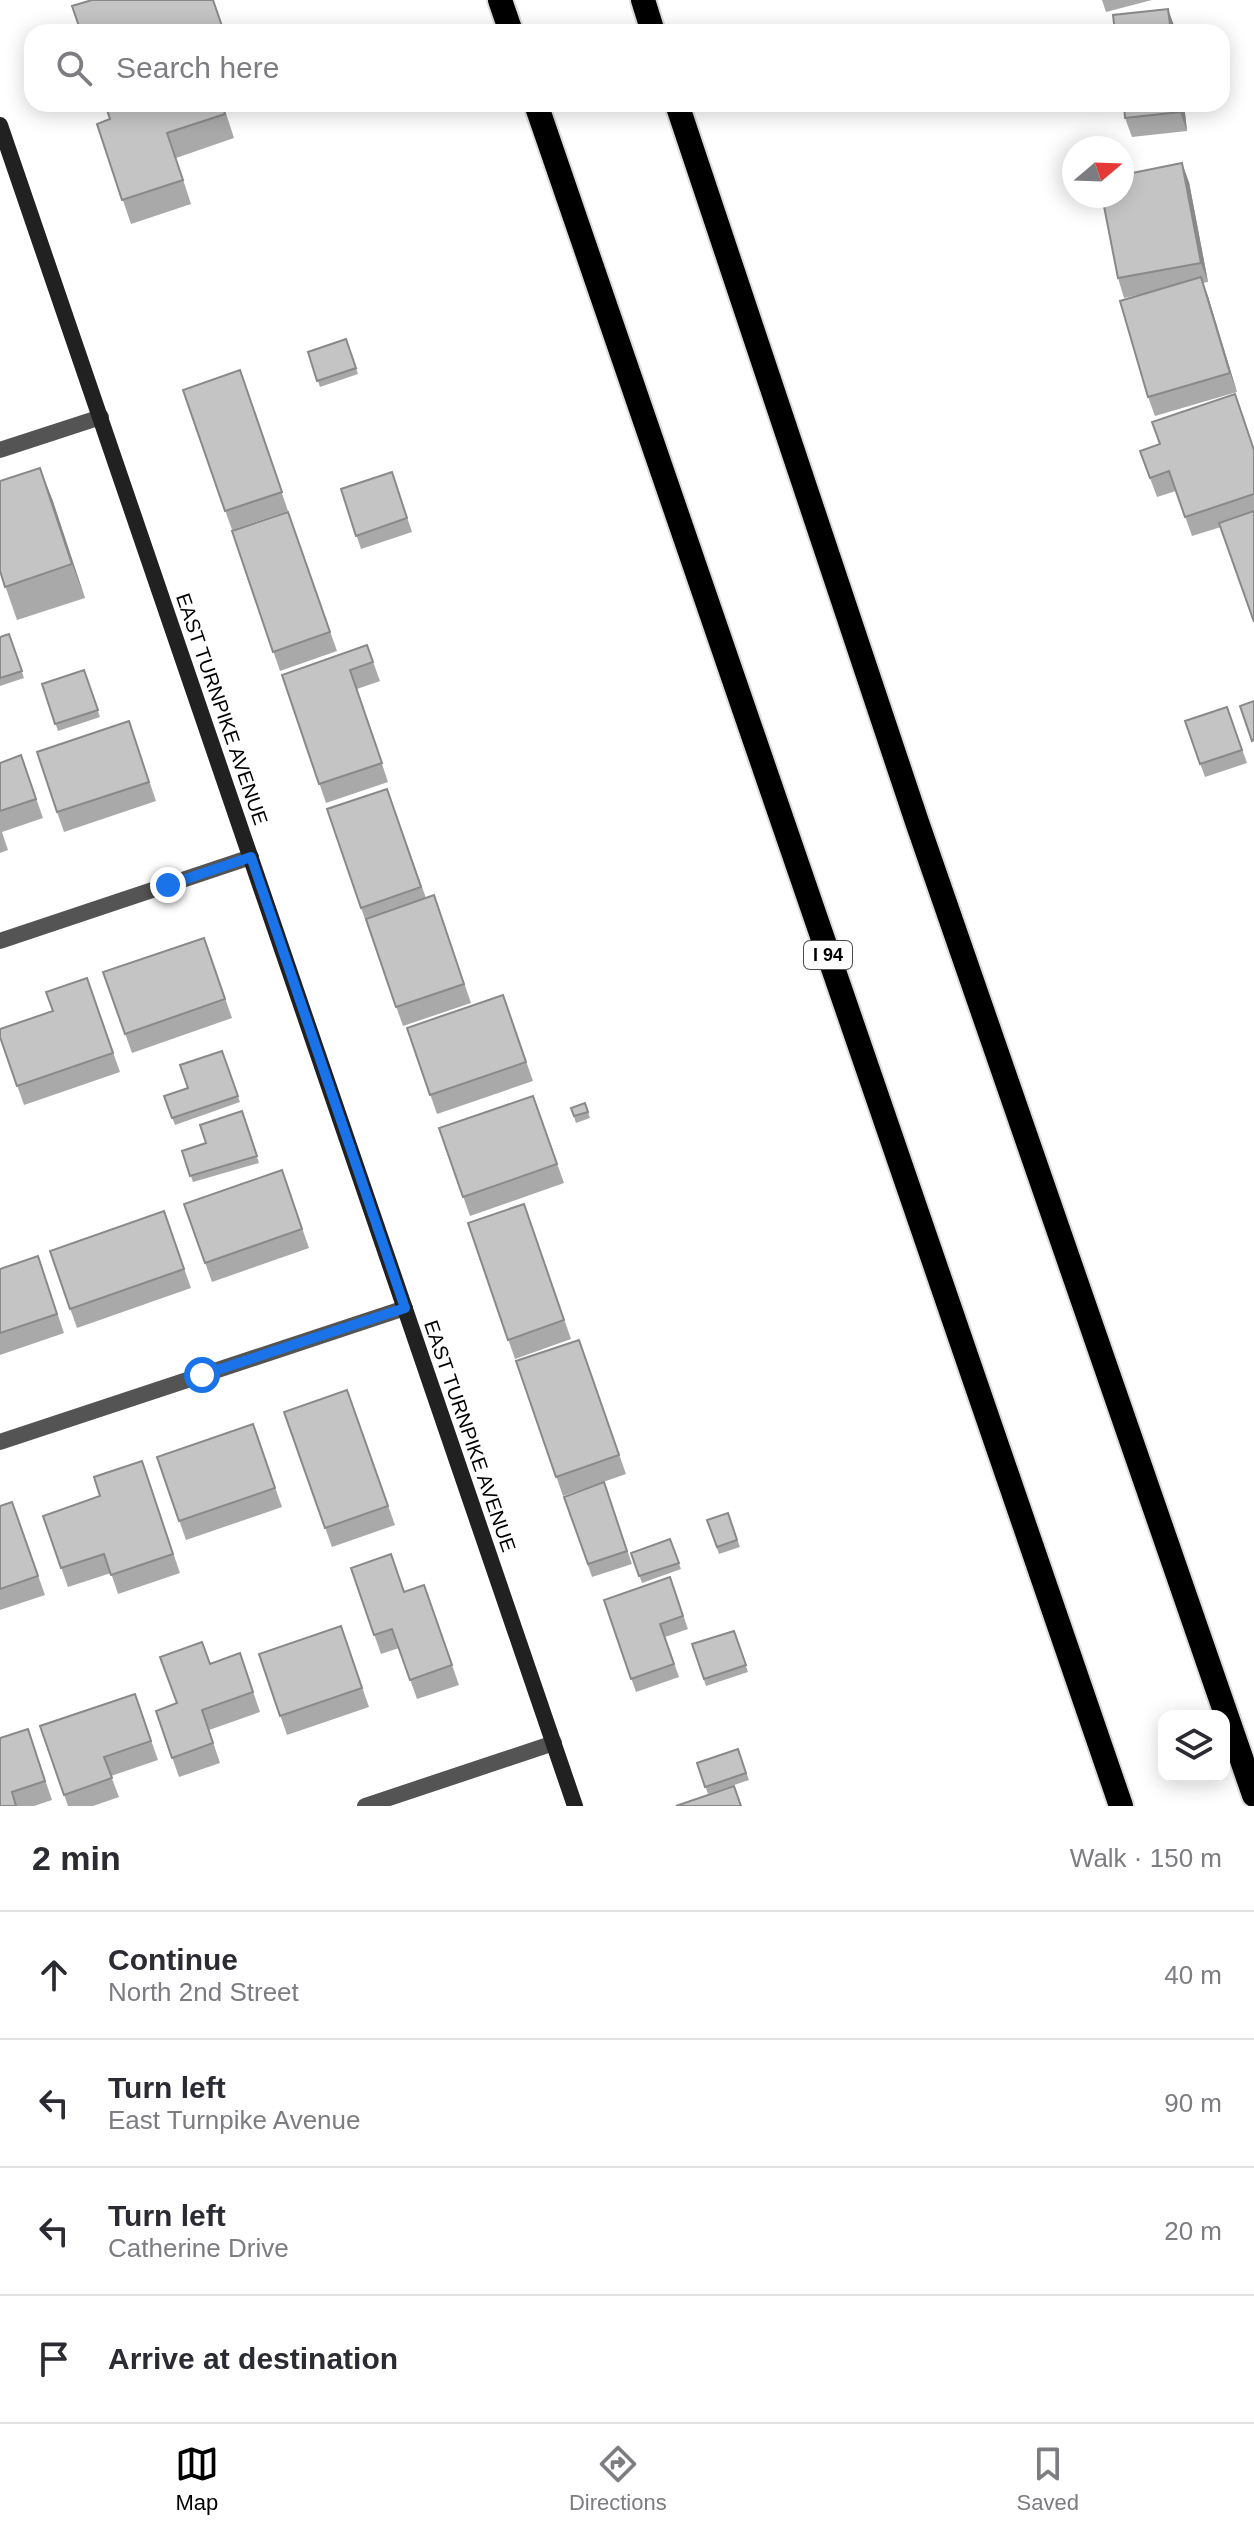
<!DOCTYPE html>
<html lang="en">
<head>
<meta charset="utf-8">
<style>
  :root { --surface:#fff; --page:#f7f7f7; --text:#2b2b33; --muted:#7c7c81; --line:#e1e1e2; --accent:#000 }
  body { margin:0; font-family:Helvetica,sans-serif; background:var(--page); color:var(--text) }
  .controls { position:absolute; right:24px; bottom:24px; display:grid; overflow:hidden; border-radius:16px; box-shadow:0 4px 20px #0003 }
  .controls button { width:72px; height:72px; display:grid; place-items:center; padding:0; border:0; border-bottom:2px solid var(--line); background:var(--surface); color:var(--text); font:40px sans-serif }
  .compass { position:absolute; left:1062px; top:136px; width:72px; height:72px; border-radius:50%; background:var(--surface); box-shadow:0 4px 20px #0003; rotate:71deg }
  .stop { position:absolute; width:24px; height:24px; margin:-18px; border:6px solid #1a73e8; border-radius:50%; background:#fff }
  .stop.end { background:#1a73e8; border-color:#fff; box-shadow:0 2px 8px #0008 }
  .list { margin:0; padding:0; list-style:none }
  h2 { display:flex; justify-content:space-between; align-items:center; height:104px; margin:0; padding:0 32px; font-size:34px }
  h2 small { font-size:26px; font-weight:400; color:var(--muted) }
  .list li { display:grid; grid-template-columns:52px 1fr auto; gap:24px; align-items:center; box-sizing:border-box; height:128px; padding:0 32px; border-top:2px solid var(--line) }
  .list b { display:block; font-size:30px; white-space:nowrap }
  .list p { margin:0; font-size:26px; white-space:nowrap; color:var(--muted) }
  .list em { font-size:26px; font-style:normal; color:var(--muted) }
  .icon { flex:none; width:44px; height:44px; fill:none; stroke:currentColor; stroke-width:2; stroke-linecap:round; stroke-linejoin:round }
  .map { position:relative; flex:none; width:1254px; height:1806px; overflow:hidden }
  .search { position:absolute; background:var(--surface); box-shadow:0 4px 20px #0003; left:24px; right:24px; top:24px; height:88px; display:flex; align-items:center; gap:20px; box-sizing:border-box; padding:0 28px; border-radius:24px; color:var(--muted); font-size:30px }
  .sheet { height:616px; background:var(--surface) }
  nav { display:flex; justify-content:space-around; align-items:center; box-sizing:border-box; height:112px; border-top:2px solid var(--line); background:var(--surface); font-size:22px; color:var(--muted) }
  nav a { display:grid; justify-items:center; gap:4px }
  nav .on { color:var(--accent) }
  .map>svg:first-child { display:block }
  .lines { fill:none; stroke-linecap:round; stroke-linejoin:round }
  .highway-casing { stroke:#dbdbdb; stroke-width:28 }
  .street { stroke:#545454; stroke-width:16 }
  .secondary { stroke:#212121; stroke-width:16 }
  .highway { stroke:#000; stroke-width:24 }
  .wall { fill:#a9a9a9 }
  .shaded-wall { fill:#898989 }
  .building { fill:#c4c4c4; stroke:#898989; stroke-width:2 }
  .route { stroke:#1a73e8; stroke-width:10 }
  .labels { text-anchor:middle; stroke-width:7; stroke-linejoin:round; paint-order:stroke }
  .shield { fill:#fff; stroke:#4c4c4c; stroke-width:2 }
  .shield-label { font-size:18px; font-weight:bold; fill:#000 }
  .street-label { font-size:20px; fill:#000; stroke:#fff }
</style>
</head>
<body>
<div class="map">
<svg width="1254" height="1806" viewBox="0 0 1254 1806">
  <rect width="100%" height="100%" fill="#fff"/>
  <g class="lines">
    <g class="highway-casing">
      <path id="highway" d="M500,0L511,32
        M643,0L653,32
        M536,104L1121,1806
        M677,104L917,822L1254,1795"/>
    </g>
    <path class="street" d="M0,450L101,417
      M0,941L251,857
      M0,1442L405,1308
      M365,1806L554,1743"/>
    <path class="secondary" d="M0,125L575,1806"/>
    <use href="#highway" class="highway"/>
  </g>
  <path class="wall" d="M1102,0H1152L1106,12Z
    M223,104L234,138L176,158L191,204L131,224L97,124Z
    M1124,104H1184L1187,131L1132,137L1125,118Z
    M1189,182L1208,282L1203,283L1237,392L1155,416L1148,397L1147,293L1124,298L1118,278Z
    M346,339L358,374L320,387L308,352Z
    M240,370L288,511L232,530L183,390Z
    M1254,449V622L1221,527L1192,536L1176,491L1157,497L1140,451Z
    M40,468L85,598L17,620L0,571Z
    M392,472L412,532L361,549L341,489Z
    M288,512L337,651L280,671L232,531Z
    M9,634L24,678L0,686V637Z
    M367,645L380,681L357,689L388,782L326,803L282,675Z
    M84,670L100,717L58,731L42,684Z
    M1227,707L1247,763L1205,777L1185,721Z
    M129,721L156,801L64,832L57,812Z
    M21,755L43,818L2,832L8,850L0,853V763Z
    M387,789L426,898L434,895L471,1003L403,1026L361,908Z
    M204,938L232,1018L132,1053L103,972Z
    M87,978L120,1072L24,1105L0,1037L53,1011Z
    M503,995L533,1081L437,1114L407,1028Z
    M222,1051L240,1102L175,1125L164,1096L188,1088Z
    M533,1096L564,1183L470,1216L439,1128Z
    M585,1103L590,1118L576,1123L571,1108Z
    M242,1111L259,1163L193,1182L182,1151L206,1143Z
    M282,1170L309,1248L212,1282L184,1204Z
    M524,1204L571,1339L515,1359L468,1223Z
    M164,1211L191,1288L77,1328L50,1251Z
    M38,1256L64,1333L0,1355V1269Z
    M579,1340L626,1474L563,1496L516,1361Z
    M347,1390L395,1525L332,1547L284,1412Z
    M253,1424L282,1507L186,1540L157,1457Z
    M142,1461L180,1573L118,1594L111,1573L68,1587L43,1516L100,1496Z
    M604,1482L632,1564L592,1577L564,1497Z
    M12,1502L45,1595L0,1610V1506Z
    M728,1513L740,1547L719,1554L707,1520Z
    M670,1539L681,1569L642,1583L631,1553Z
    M351,1568L404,1592L424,1585L459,1685L417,1699L399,1648L381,1654Z
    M670,1577L688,1629L665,1637L679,1677L636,1692L604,1600Z
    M341,1626L369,1707L287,1735L259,1654Z
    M734,1631L748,1672L706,1686L692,1644Z
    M240,1653L260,1712L209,1730L220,1763L179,1777L156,1711L177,1703L210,1664Z
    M135,1694L158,1760L111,1776L119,1797L93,1806H68L40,1726Z
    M28,1729L52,1800L34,1806H0Z
    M738,1749L749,1780L708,1794L697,1763Z"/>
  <path class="shaded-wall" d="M1168,9L1175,28V32H1171Z
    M1179,104H1184L1187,131L1180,112Z
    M1182,163L1189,182L1208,282L1201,263Z
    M1201,277L1208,296L1237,392L1230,373Z
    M40,468L53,501L85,598L72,564Z"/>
  <path class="building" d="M92,0H213L224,32H81L72,6Z
    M1168,9L1171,32H1115L1113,15Z
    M105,104H222L225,114L167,133L183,180L122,200L97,124L110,119Z
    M1124,104H1179L1180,112L1125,118Z
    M1182,163L1201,263L1118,278L1102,196H1122V175Z
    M1201,277L1230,373L1148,397L1120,301Z
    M346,339L356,368L317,381L308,352Z
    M240,370L282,492L225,511L183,390Z
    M1235,394L1254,450V494L1185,517L1169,471L1150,478L1140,451L1160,444L1152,422Z
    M40,468L72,564L5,587L0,571V481Z
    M392,472L407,518L356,536L341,489Z
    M1254,511V622L1219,523Z
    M288,512L330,632L273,652L232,531Z
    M9,634L22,671L0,678V637Z
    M367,645L373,662L350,670L382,763L319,784L282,675Z
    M84,670L98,710L55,724L42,684Z
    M1254,701V740L1252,741L1240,706Z
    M1227,707L1242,750L1200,764L1185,721Z
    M129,721L149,782L57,812L37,752Z
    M21,755L36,799L0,811V763Z
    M387,789L421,887L361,908L327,809Z
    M434,895L464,984L396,1007L366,919Z
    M204,938L225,999L125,1034L103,972Z
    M87,978L113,1053L17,1086L0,1037V1029L53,1011L46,992Z
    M503,995L526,1062L430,1095L407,1028Z
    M222,1051L238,1096L172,1118L164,1096L188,1088L180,1065Z
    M533,1096L557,1164L463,1197L439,1128Z
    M585,1103L588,1112L574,1116L571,1108Z
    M242,1111L257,1156L190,1176L182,1151L206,1143L200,1125Z
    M282,1170L302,1229L205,1263L184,1204Z
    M524,1204L564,1320L508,1340L468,1223Z
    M164,1211L184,1269L70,1309L50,1251Z
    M38,1256L57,1314L0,1333V1269Z
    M579,1340L619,1455L556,1477L516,1361Z
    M347,1390L388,1506L325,1528L284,1412Z
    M253,1424L275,1488L179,1521L157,1457Z
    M142,1461L173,1554L111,1575L104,1554L61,1568L43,1516L100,1496L94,1477Z
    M604,1482L627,1551L588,1564L564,1497Z
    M12,1502L38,1576L0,1589V1506Z
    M728,1513L737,1540L717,1547L707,1520Z
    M670,1539L679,1563L639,1576L631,1553Z
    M391,1554L404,1592L424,1585L452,1665L410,1680L392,1629L374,1635L351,1568Z
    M670,1577L683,1616L660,1624L674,1664L631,1679L604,1600Z
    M341,1626L362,1688L280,1716L259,1654Z
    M734,1631L746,1665L704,1679L692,1644Z
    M202,1642L210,1664L240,1653L253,1692L202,1710L213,1743L172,1758L156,1711L177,1703L160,1657Z
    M135,1694L151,1741L104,1757L112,1778L64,1795L40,1726Z
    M28,1729L45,1781L12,1792L16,1806H0V1738Z
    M738,1749L746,1773L705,1787L697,1763Z
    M734,1786L741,1806H676Z"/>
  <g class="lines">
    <path class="route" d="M168,885L251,857L405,1308L202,1375"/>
  </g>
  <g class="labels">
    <rect class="shield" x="804" y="941" width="48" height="28" rx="6"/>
    <g class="shield-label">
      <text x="828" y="961">I 94</text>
    </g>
    <g class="street-label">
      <text transform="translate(222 709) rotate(71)" y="7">EAST TURNPIKE AVENUE</text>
      <text transform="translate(470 1436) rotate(71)" y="7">EAST TURNPIKE AVENUE</text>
    </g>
  </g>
</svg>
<div class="controls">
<button><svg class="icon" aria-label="layers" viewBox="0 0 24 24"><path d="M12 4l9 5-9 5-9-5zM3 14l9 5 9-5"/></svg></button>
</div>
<svg class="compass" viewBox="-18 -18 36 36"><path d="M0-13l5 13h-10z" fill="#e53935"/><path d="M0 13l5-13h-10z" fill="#7c7c81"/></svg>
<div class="stop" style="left:202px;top:1375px"></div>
<div class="stop end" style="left:168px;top:885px"></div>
<div class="search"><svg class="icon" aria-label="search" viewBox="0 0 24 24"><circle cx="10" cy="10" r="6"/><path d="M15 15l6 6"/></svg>Search here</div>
</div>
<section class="sheet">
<h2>2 min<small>Walk · 150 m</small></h2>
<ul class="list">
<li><svg class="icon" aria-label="ahead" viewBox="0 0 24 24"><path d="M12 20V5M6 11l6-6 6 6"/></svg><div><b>Continue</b><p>North 2nd Street</p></div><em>40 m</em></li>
<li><svg class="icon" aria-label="left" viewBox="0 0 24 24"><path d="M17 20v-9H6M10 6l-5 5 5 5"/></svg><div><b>Turn left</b><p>East Turnpike Avenue</p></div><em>90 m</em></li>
<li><svg class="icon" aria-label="left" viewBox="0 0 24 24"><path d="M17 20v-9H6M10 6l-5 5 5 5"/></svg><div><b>Turn left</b><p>Catherine Drive</p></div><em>20 m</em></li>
<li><svg class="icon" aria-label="arrive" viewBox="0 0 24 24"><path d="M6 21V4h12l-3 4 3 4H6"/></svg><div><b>Arrive at destination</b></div></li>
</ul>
</section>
<nav>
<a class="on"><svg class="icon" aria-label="map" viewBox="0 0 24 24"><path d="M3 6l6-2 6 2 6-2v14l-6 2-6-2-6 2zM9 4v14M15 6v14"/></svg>Map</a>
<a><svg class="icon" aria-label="directions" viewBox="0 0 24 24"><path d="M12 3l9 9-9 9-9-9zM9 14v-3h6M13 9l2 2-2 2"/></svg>Directions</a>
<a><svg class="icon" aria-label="saved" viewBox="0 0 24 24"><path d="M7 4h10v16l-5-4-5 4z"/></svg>Saved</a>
</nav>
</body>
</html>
